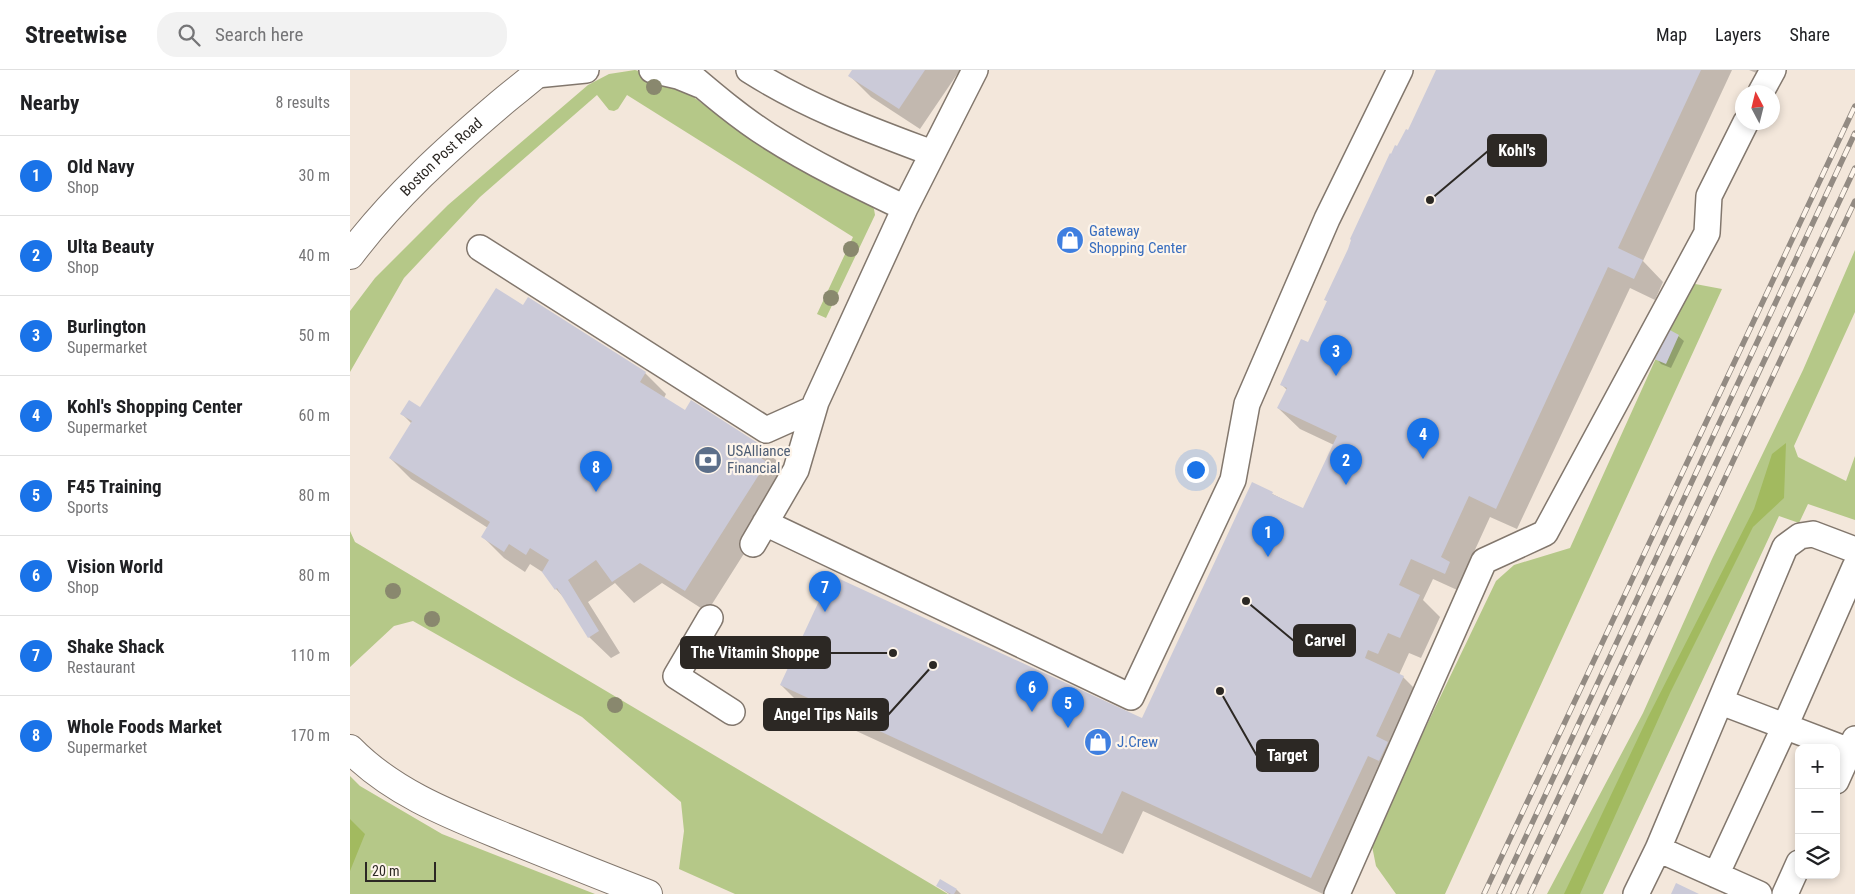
<!DOCTYPE html>
<html lang="en">
<head>
<meta charset="utf-8">
<style>
  :root { --surface:#fff; --page:#f2f2f2; --text:#202124; --muted:#757577; --line:#e0e0e0; --accent:#1a73e8 }
  body { margin:0; font-family:"Roboto Condensed",sans-serif; background:var(--page); color:var(--text) }
  .controls { position:absolute; right:15px; bottom:15px; display:grid; overflow:hidden; border-radius:10px; box-shadow:0 2px 8px #0003 }
  .controls button { width:45px; height:45px; display:grid; place-items:center; padding:0; border:0; border-bottom:1px solid var(--line); background:var(--surface); color:var(--text); font:25px sans-serif }
  .compass { position:absolute; left:1385px; top:15px; width:45px; height:45px; border-radius:50%; background:var(--surface); box-shadow:0 2px 8px #0003; rotate:353deg }
  .scale { position:absolute; left:15px; bottom:12px; width:71px; box-sizing:border-box; padding-left:5px; border:2px solid #2c2824; border-top:0; font-size:14px; line-height:18px; white-space:nowrap; color:#2c2824; -webkit-text-stroke:4px #fef5eb; paint-order:stroke }
  .you { position:absolute; left:845px; top:399px; width:18px; height:18px; margin:-12px; border:4px solid #fff; border-radius:50%; background:#1a73e8; box-shadow:0 0 0 8px #1a73e833 }
  .badge { display:grid; place-items:center; width:32px; height:32px; border-radius:50%; background:var(--accent); color:#fff; font-size:16px; font-weight:700 }
  .pin { position:absolute; translate:-50% -41px; filter:drop-shadow(0 1px 2px #0008) }
  .pin::after { content:''; position:absolute; top:26px; width:18px; height:15px; background:inherit; clip-path:polygon(0 0,100% 0,50% 100%) }
  .list { margin:0; padding:0; list-style:none }
  h2 { display:flex; justify-content:space-between; align-items:center; height:65px; margin:0; padding:0 20px; font-size:21px }
  h2 small { font-size:16px; font-weight:400; color:var(--muted) }
  .list li { display:grid; grid-template-columns:32px 1fr auto; gap:15px; align-items:center; box-sizing:border-box; height:80px; padding:0 20px; border-top:1px solid var(--line) }
  .list b { display:block; font-size:19px; white-space:nowrap }
  .list p { margin:0; font-size:16px; white-space:nowrap; color:var(--muted) }
  .list em { font-size:16px; font-style:normal; color:var(--muted) }
  .icon { flex:none; width:28px; height:28px; fill:none; stroke:currentColor; stroke-width:2; stroke-linecap:round; stroke-linejoin:round }
  .map { position:relative; flex:none; width:1505px; height:824px; overflow:hidden }
  header { display:flex; align-items:center; gap:30px; box-sizing:border-box; height:70px; padding:0 25px; background:var(--surface); border-bottom:1px solid var(--line) }
  header strong { font-size:24px }
  nav { display:flex; gap:28px; margin-inline-start:auto; font-size:18px }
  .search { width:350px; height:45px; background:var(--page); display:flex; align-items:center; gap:12px; box-sizing:border-box; padding:0 18px; border-radius:20px; color:var(--muted); font-size:19px }
  main { display:flex }
  aside { flex:1; background:var(--surface) }
  .map>svg:first-child { display:block }
  .green { fill:#b5c888 }
  .forest { fill:#a2ba5f }
  .shadow { fill:#0003 }
  .building { fill:#cbcad8 }
  .lines { fill:none; stroke-linecap:round; stroke-linejoin:round }
  .minor-casing { stroke:#82776d; stroke-width:28 }
  .major-casing { stroke:#82776d; stroke-width:30 }
  .highway-casing { stroke:#82776d; stroke-width:30 }
  .minor { stroke:#fff; stroke-width:25 }
  .major { stroke:#fff; stroke-width:28 }
  .highway { stroke:#fff; stroke-width:28 }
  .rail-casing { stroke:#938b83; stroke-width:5.5 }
  .rail { stroke:#fef5eb; stroke-width:4; stroke-dasharray:11; stroke-linecap:butt }
  .tree { fill:#89886e }
  .labels { text-anchor:middle; stroke-width:4.5; stroke-linejoin:round; paint-order:stroke }
  .street-label { font-size:15px; fill:#2c2824; stroke:#fef5eb }
  .shop-label { font-size:15px; fill:#366cbe; stroke:#fef5eb; text-anchor:start }
  .service-label { font-size:15px; fill:#4e5e75; stroke:#fef5eb; text-anchor:start }
  .leader { fill:none; stroke:#2c2824; stroke-width:2 }
  .callout-dot { fill:#2c2824; stroke:#fef5eb; stroke-width:2 }
  .callout { fill:#2c2824; stroke:#2c2824; stroke-width:2 }
  .callout-label { font-size:16px; text-anchor:middle; font-weight:bold; fill:#fff }
</style>
</head>
<body>
<header>
<strong>Streetwise</strong>
<div class="search"><svg class="icon" aria-label="search" viewBox="0 0 24 24"><circle cx="10" cy="10" r="6"/><path d="M15 15l6 6"/></svg>Search here</div>
<nav><a>Map</a><a>Layers</a><a>Share</a></nav>
</header>
<main>
<aside>
<h2>Nearby<small>8 results</small></h2>
<ul class="list">
<li><span class="badge">1</span><div><b>Old Navy</b><p>Shop</p></div><em>30 m</em></li>
<li><span class="badge">2</span><div><b>Ulta Beauty</b><p>Shop</p></div><em>40 m</em></li>
<li><span class="badge">3</span><div><b>Burlington</b><p>Supermarket</p></div><em>50 m</em></li>
<li><span class="badge">4</span><div><b>Kohl's Shopping Center</b><p>Supermarket</p></div><em>60 m</em></li>
<li><span class="badge">5</span><div><b>F45 Training</b><p>Sports</p></div><em>80 m</em></li>
<li><span class="badge">6</span><div><b>Vision World</b><p>Shop</p></div><em>80 m</em></li>
<li><span class="badge">7</span><div><b>Shake Shack</b><p>Restaurant</p></div><em>110 m</em></li>
<li><span class="badge">8</span><div><b>Whole Foods Market</b><p>Supermarket</p></div><em>170 m</em></li>
</ul>
</aside>
<div class="map">
<svg width="1505" height="824" viewBox="0 0 1505 824">
  <rect width="100%" height="100%" fill="#f3e7db"/>
  <path class="green" d="M285,0L322,11L385,58L448,97L520,134L524,139L525,145L476,248L467,244L503,167L277,25L268,39L264,41L259,40L247,25L130,127L54,208L0,302V241L25,208L98,135L238,15L259,4Z
    M1505,180V242L1444,376L1448,387L1496,411L1505,386V450L1458,434L1449,453L1429,446L1253,824H1197L1293,643L1362,489L1453,300Z
    M1340,213L1372,219L1095,824H1046L1026,796L1021,771L1146,511L1164,495L1220,478Z
    M0,461L5,472L598,824H385L329,799L334,761L331,732L232,647L63,551L44,556L0,597Z
    M0,706L10,716L92,764L245,824H0Z"/>
  <path class="forest" d="M1436,373L1434,428L1403,457L1320,623L1230,824H1214L1298,647L1404,439L1422,384Z
    M0,749L15,764L0,801Z"/>
  <path class="shadow" d="M504,0H610L570,59L521,27L500,6Z
    M1088,0H1382L1293,191L1313,212L1305,230L1280,218L1167,459L1140,447L1113,506L1121,514L1116,524L1083,509L1073,530L1090,547L1071,588L1059,583L1049,605L1053,607L1075,629L1049,684L1059,694L1050,711L1039,706L984,824H973L793,741L773,784L452,636L431,615L793,650L903,414L954,440L984,375L950,359L928,338L937,320L932,315L959,274L978,232L976,230L1048,77L1059,62Z
    M1399,0H1411L1409,4Z
    M173,237L295,303L316,324L314,328L335,342L416,380L437,401L438,414L357,542L312,513L284,533L265,513L238,532L270,583L261,588L239,567L216,530L206,519L194,503L180,494L175,502L154,488L133,467L138,458L61,409L40,388L62,354L52,344L70,339Z
    M1328,266L1334,271L1321,298L1311,294L1306,288Z
    M588,816L607,820L611,824H599Z"/>
  <path class="building" d="M502,0H575L549,39L498,6Z
    M1086,0H1351L1268,178L1293,190L1284,209L1258,197L1146,439L1119,426L1091,487L1100,492L1095,504L1061,489L1049,515L1070,525L1050,568L1038,563L1028,584L1018,580L1015,588L1054,606L1026,666L1038,672L1029,691L1018,686L961,808L772,721L752,764L430,615L481,505L792,648L902,412L923,422L922,424L953,438L987,366L927,338L937,318L930,315L951,269L958,272L977,231L974,230L998,179L1001,170L1000,169L1040,83L1041,84L1045,75L1047,76L1056,59L1058,60Z
    M146,218L173,235L178,227L296,302L290,312L335,340L341,330L417,379L411,388L417,392L335,521L290,493L262,512L246,490L218,510L249,561L238,568L207,518L205,520L192,502L199,490L180,478L176,485L159,474L154,482L131,467L140,452L39,388L62,351L50,344L59,330L70,337Z
    M1318,259L1329,265L1316,294L1304,289L1307,284L1304,282Z
    M590,809L607,819L604,824H601L586,816Z
    M1326,813L1349,824H1321Z"/>
  <g class="lines">
    <g class="minor-casing">
      <path id="minor" d="M302,0L328,6L350,15
        M334,0C361,23 389,47 419,66C463,94 509,116 555,138
        M399,0C457,37 518,59 582,83
        M186,5L236,0
        M1411,22L1423,0
        M130,178L416,360L463,339
        M415,453L781,627L883,410L897,334L977,149L1050,0
        M403,474L446,400L466,332L555,138L625,0
        M360,548L326,606L382,642
        M1371,632L1505,683
        M1486,711L1505,669
        M1308,779L1409,824
        M1366,805L1435,656L1505,497
        M987,824L1134,491L1195,463L1357,163L1359,126L1396,52
        M1286,824L1308,779L1435,477L1450,466L1463,464L1505,480
        M1435,824L1449,793"/>
    </g>
    <g class="major-casing">
      <g id="major">
        <path id="s1" d="M0,185C43,128 96,80 150,34C164,22 178,12 191,0"/>
      </g>
    </g>
    <g class="highway-casing">
      <path id="highway" d="M0,679C43,723 101,745 157,768C204,787 251,806 298,824"/>
    </g>
    <use href="#minor" class="minor"/>
    <use href="#major" class="major"/>
    <use href="#highway" class="highway"/>
    <g class="rail-casing">
      <path id="rail" d="M1134,824L1505,36
        M1149,824L1505,63
        M1163,824C1278,583 1390,340 1505,98
        M1180,824L1505,131"/>
    </g>
    <use href="#rail" class="rail"/>
  </g>
  <g class="tree">
    <circle cx="304" cy="17" r="8"/>
    <circle cx="501" cy="179" r="8"/>
    <circle cx="481" cy="228" r="8"/>
    <circle cx="43" cy="521" r="8"/>
    <circle cx="82" cy="549" r="8"/>
    <circle cx="265" cy="635" r="8"/>
  </g>
  <defs>
    <g id="shop-disc" transform="scale(1.4375)"><circle r="9.5" fill="#3f7fe0" stroke="#fef5eb"/><path d="M-5-2.5h2.3a2.7 3.5 0 0 1 5.4 0H5L5.5 6h-11ZM-1.5-2.5h3a1.5 2.3 0 0 0-3 0Z" fill="#fff"/></g>
    <g id="bank-disc" transform="scale(1.4375)"><circle r="9.5" fill="#5c6f8a" stroke="#fef5eb"/><path d="M-6-4H6V4H-6ZM0-2.3a2.3 2.3 0 1 0 0 4.6a2.3 2.3 0 1 0 0-4.6Z" fill="#fff"/></g>
  </defs>
  <g fill-rule="evenodd">
    <use href="#shop-disc" x="720" y="170"/>
    <use href="#bank-disc" x="358" y="390"/>
    <use href="#shop-disc" x="748" y="672"/>
  </g>
  <g class="labels">
    <g class="street-label">
      <text dy="5" stroke="none"><textPath href="#s1" startOffset="134">Boston Post Road</textPath></text>
    </g>
    <g class="shop-label">
      <text x="739" y="166">Gateway<tspan x="739" dy="17">Shopping Center</tspan></text>
      <text x="767" y="677">J.Crew</text>
    </g>
    <g class="service-label">
      <text x="377" y="386">USAlliance<tspan x="377" dy="17">Financial</tspan></text>
    </g>
  </g>
  <path class="leader" d="M1080 130L1138 81M896 531L944 571M543 583L480 583M583 595L538 645M870 621L907 686"/>
  <g class="callout-dot">
    <circle cx="1080" cy="130" r="5"/>
    <circle cx="896" cy="531" r="5"/>
    <circle cx="543" cy="583" r="5"/>
    <circle cx="583" cy="595" r="5"/>
    <circle cx="870" cy="621" r="5"/>
  </g>
  <g class="callout">
    <rect x="1138" y="65" width="58" height="31" rx="5"/>
    <rect x="944" y="555" width="61" height="31" rx="5"/>
    <rect x="331" y="567" width="149" height="31" rx="5"/>
    <rect x="414" y="629" width="124" height="31" rx="5"/>
    <rect x="907" y="670" width="61" height="31" rx="5"/>
  </g>
  <g class="callout-label">
    <text x="1167" y="86">Kohl's</text>
    <text x="975" y="576">Carvel</text>
    <text x="405" y="588">The Vitamin Shoppe</text>
    <text x="476" y="650">Angel Tips Nails</text>
    <text x="937" y="691">Target</text>
  </g>
</svg>
<div class="controls">
<button>+</button>
<button>−</button>
<button><svg class="icon" aria-label="layers" viewBox="0 0 24 24"><path d="M12 4l9 5-9 5-9-5zM3 14l9 5 9-5"/></svg></button>
</div>
<svg class="compass" viewBox="-18 -18 36 36"><path d="M0-13l5 13h-10z" fill="#e53935"/><path d="M0 13l5-13h-10z" fill="#757577"/></svg>
<div class="scale">20 m</div>
<div class="you"></div>
<div class="pin badge" style="left:918px;top:487px">1</div>
<div class="pin badge" style="left:996px;top:415px">2</div>
<div class="pin badge" style="left:986px;top:306px">3</div>
<div class="pin badge" style="left:1073px;top:389px">4</div>
<div class="pin badge" style="left:718px;top:658px">5</div>
<div class="pin badge" style="left:682px;top:642px">6</div>
<div class="pin badge" style="left:475px;top:542px">7</div>
<div class="pin badge" style="left:246px;top:422px">8</div>
</div>
</main>
</body>
</html>
